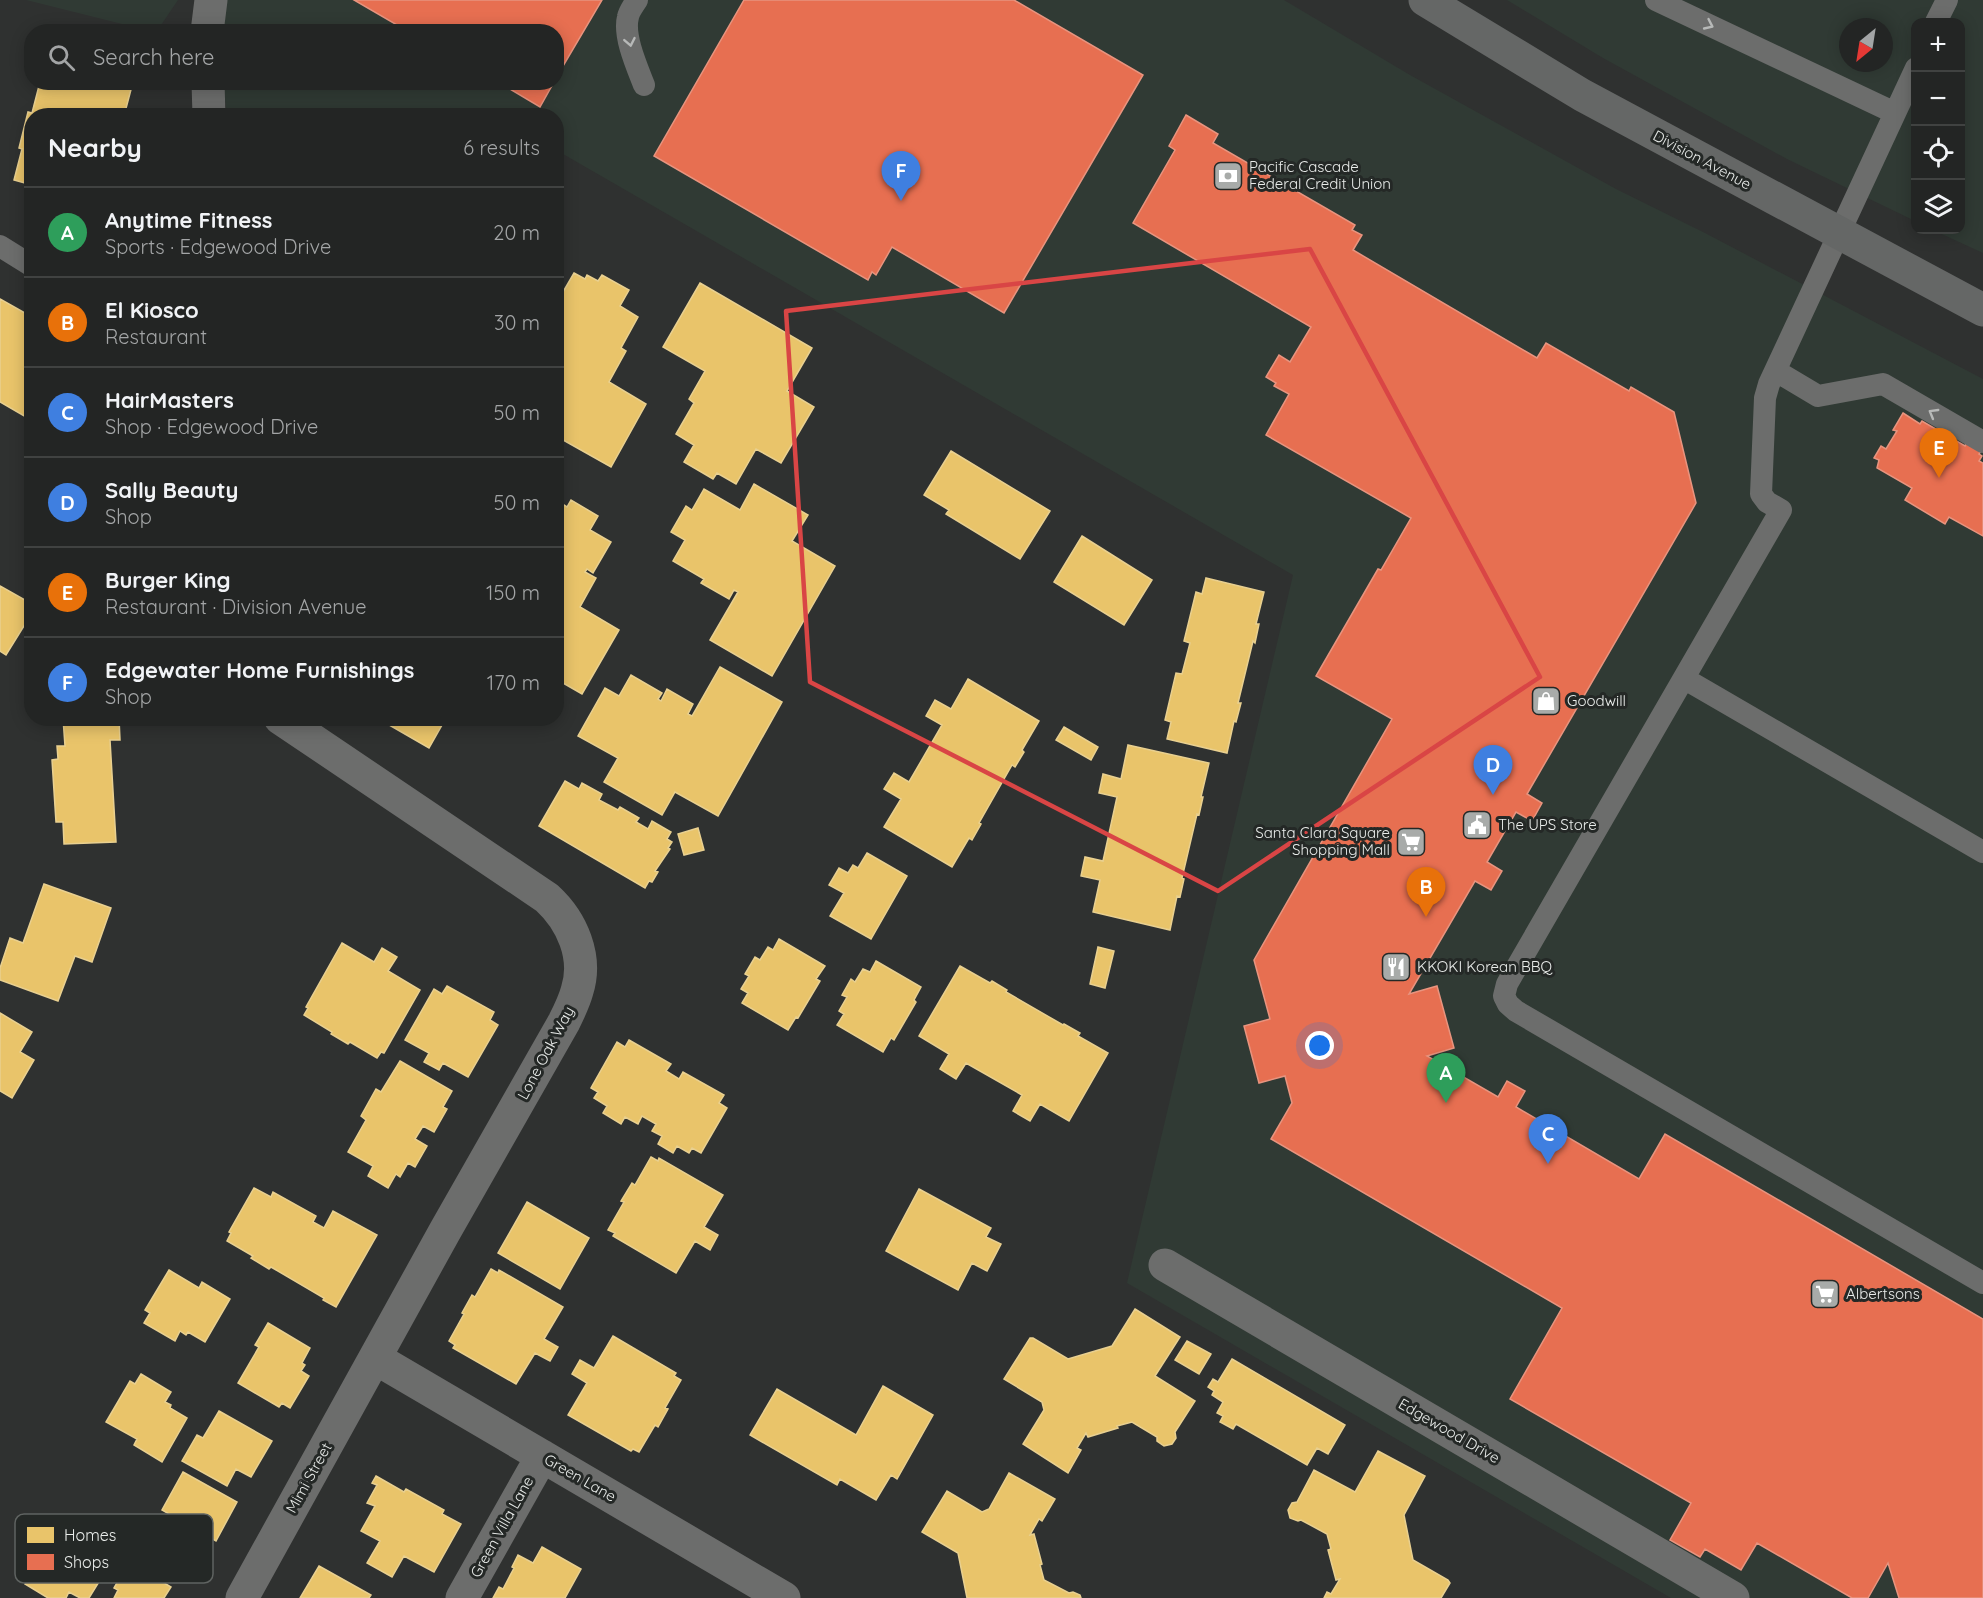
<!DOCTYPE html>
<html lang="en">
<head>
<meta charset="utf-8">
<style>
  :root { --surface:#232524; --page:#2b2d2c; --text:#f1f3f6; --muted:#a3a5a6; --line:#404241; --accent:#a8aba9 }
  body { margin:0; font-family:Quicksand,sans-serif; background:var(--page); color:var(--text) }
  .controls { position:absolute; right:18px; top:18px; display:grid; overflow:hidden; border-radius:12px; box-shadow:0 3px 15px #0003 }
  .controls button { width:54px; height:54px; display:grid; place-items:center; padding:0; border:0; border-bottom:2px solid var(--line); background:var(--surface); color:var(--text); font:30px sans-serif }
  .compass { position:absolute; left:1839px; top:18px; width:54px; height:54px; border-radius:50%; background:var(--surface); box-shadow:0 3px 15px #0003; rotate:210deg }
  .you { position:absolute; left:1320px; top:1046px; width:21px; height:21px; margin:-15px; border:4px solid #fff; border-radius:50%; background:#1a73e8; box-shadow:0 0 0 9px #1a73e833 }
  .badge { display:grid; place-items:center; width:39px; height:39px; border-radius:50%; background:var(--accent); color:#fff; font-size:20px; font-weight:700 }
  .pin { position:absolute; translate:-50% -50px; filter:drop-shadow(0 2px 3px #0008) }
  .pin::after { content:''; position:absolute; top:32px; width:21px; height:18px; background:inherit; clip-path:polygon(0 0,100% 0,50% 100%) }
  .list { margin:0; padding:0; list-style:none }
  h2 { display:flex; justify-content:space-between; align-items:center; height:78px; margin:0; padding:0 24px; font-size:26px }
  h2 small { font-size:20px; font-weight:400; color:var(--muted) }
  .list li { display:grid; grid-template-columns:39px 1fr auto; gap:18px; align-items:center; box-sizing:border-box; height:90px; padding:0 24px; border-top:2px solid var(--line) }
  .list b { display:block; font-size:22px; white-space:nowrap }
  .list p { margin:0; font-size:20px; white-space:nowrap; color:var(--muted) }
  .list em { font-size:20px; font-style:normal; color:var(--muted) }
  .icon { flex:none; width:33px; height:33px; fill:none; stroke:currentColor; stroke-width:2; stroke-linecap:round; stroke-linejoin:round }
  .map { position:relative; flex:none; width:1983px; height:1598px; overflow:hidden }
  .search { position:absolute; background:var(--surface); box-shadow:0 3px 15px #0003; left:24px; top:24px; width:540px; height:66px; display:flex; align-items:center; gap:15px; box-sizing:border-box; padding:0 21px; border-radius:24px; color:var(--muted); font-size:22px }
  .panel { position:absolute; background:var(--surface); box-shadow:0 3px 15px #0003; left:24px; top:108px; width:540px; height:618px; border-radius:24px }
  .map>svg:first-child { display:block }
  .built { fill:#303a34; fill-rule:evenodd }
  .homes { fill:#e9c46a; stroke:#e9d090; stroke-width:1.5 }
  .shops { fill:#e76f51; stroke:#e8947f; stroke-width:1.5 }
  .lines { fill:none; stroke-linecap:round; stroke-linejoin:round }
  .lane { stroke:#6c6d6c; stroke-width:22 }
  .street { stroke:#6c6d6c; stroke-width:33 }
  .secondary { stroke:#656766; stroke-width:33 }
  .oneway { stroke:#b7b9b8 }
  .marked { fill:none; stroke:#d94545; stroke-width:4.5; stroke-linejoin:round }
  .labels { text-anchor:middle; stroke-width:6; stroke-linejoin:round; paint-order:stroke }
  .street-label { font-size:15px; fill:#e9ecea; stroke:#242826 }
  .poi-label { font-size:15px; fill:#e9ecea; stroke:#242826; text-anchor:start }
  .key { fill:#242826; stroke:#5f6361; stroke-width:1.5 }
  .key-label { font-size:16px; fill:#e9ecea }
</style>
</head>
<body>
<div class="map">
<svg width="1983" height="1598" viewBox="0 0 1983 1598">
  <rect width="100%" height="100%" fill="#2f3130"/>
  <path class="built" d="M26,0H178L157,31L154,32Z
    M225,0H1284L1410,75L1616,189L1705,233L1983,379V1598H1671L1127,1283L1293,575L563,154L557,165L556,116L227,115L223,83L556,82V32H220Z
    M1507,0H1983V253L1933,230H1960V22H1916L1915,221L1787,159L1603,58ZM1848,27H1884V63H1848Z"/>
  <path class="homes" d="M40,82H133L124,116H32V185L14,180L22,149L19,148L28,112L32,113Z
    M574,273L585,279L587,275L598,281L602,275L629,290L620,306L638,317L621,348L626,351L609,382L646,404L611,467L556,436V304Z
    M700,283L812,348L787,391L814,407L781,463L756,449L736,484L717,473L713,479L684,462L694,445L676,434L694,403L689,399L705,371L663,347Z
    M0,299L32,317V416L28,414L26,417L0,402Z
    M951,451L1050,511L1020,559L946,514L949,510L924,495Z
    M754,484L808,515L792,541L835,566L772,676L710,640L738,592L734,590L729,599L701,583L704,579L673,561L685,540L671,532L686,506L692,510L704,489L740,510Z
    M556,500L567,507L571,500L598,516L590,530L611,542L593,573L587,569L585,572L596,578L580,607L619,630L582,694L556,679Z
    M1082,536L1152,580L1124,625L1054,582Z
    M1206,578L1264,592L1256,624H1259L1255,643L1253,641L1238,703H1241L1236,722L1234,721L1227,753L1167,739L1171,722L1165,720L1176,673L1182,674L1190,643L1184,641L1196,592L1202,594Z
    M0,586L32,604V613L6,655L0,651Z
    M720,667L782,702L718,816L675,792L662,815L604,782L618,758L578,736L605,688L619,696L631,675L662,693L658,699L661,701L667,689L693,704L688,714L692,716Z
    M968,679L1039,721L1022,750L1024,752L1015,767L1012,765L979,823L981,824L972,840L969,838L952,867L884,827L901,799L884,789L894,773L909,782L942,725L926,716L935,700L951,709Z
    M63,718H119L120,740H110L116,842L64,844L63,822H56L52,760L58,759L57,746H65Z
    M377,718H446L429,748Z
    M1064,727L1098,747L1091,760L1056,740Z
    M1128,745L1209,763L1201,797H1203L1199,815L1197,814L1182,878L1184,879L1180,897L1177,896L1170,930L1093,912L1100,880L1081,876L1085,857L1103,861L1117,797L1099,793L1103,774L1121,779Z
    M565,781L579,789L582,783L602,794L599,800L618,810L620,807L639,818L636,822L648,829L652,821L671,832L667,839L672,842L668,848L670,849L655,871L658,872L652,882L649,881L645,888L539,826Z
    M698,828L704,850L684,855L678,834Z
    M867,853L907,876L871,939L830,916L844,893L829,885L839,868L848,873L853,865L858,868Z
    M44,884L111,908L92,962L75,956L58,1001L0,980V968L10,938L23,943Z
    M779,939L825,966L816,979L820,981L798,1018L796,1017L788,1030L742,1003L748,993L741,989L749,976L745,974L755,957L760,960L768,947L773,950Z
    M342,943L374,962L382,948L397,957L388,971L420,990L384,1053L381,1052L377,1058L350,1042L348,1044L331,1034L332,1032L304,1015L308,1008L306,1007Z
    M1098,947L1114,951L1105,988L1090,984Z
    M876,961L921,987L914,1000L916,1002L894,1040L891,1038L883,1052L837,1025L844,1014L839,1011L847,997L842,995L851,979L855,982L863,969L870,972Z
    M960,966L990,983L992,981L1007,990L1006,992L1063,1025L1064,1024L1080,1033L1078,1036L1108,1053L1069,1121L1040,1104L1030,1121L1013,1111L1022,1095L966,1063L956,1079L940,1069L949,1054L919,1036Z
    M447,986L494,1012L490,1020L498,1025L468,1077L443,1063L439,1070L424,1062L429,1053L405,1040L434,989L442,994Z
    M0,1013L32,1032L20,1052L34,1060L12,1098L0,1091Z
    M629,1040L671,1064L666,1071L679,1079L683,1072L724,1095L719,1103L727,1108L701,1153L692,1148L689,1153L677,1146L673,1153L658,1144L662,1136L652,1131L656,1124L642,1116L638,1124L625,1117L621,1124L603,1113L607,1106L594,1098L598,1092L591,1088L617,1042L625,1047Z
    M400,1061L452,1091L443,1107L447,1109L434,1132L423,1126L415,1139L427,1146L415,1167L408,1163L400,1177L396,1174L388,1188L368,1176L373,1166L348,1152L366,1120L361,1116L376,1089L381,1092Z
    M651,1157L658,1161L659,1158L723,1195L704,1227L718,1235L710,1250L695,1241L676,1273L613,1236L615,1233L608,1230L624,1202L621,1201L632,1183L635,1185Z
    M254,1188L271,1197L273,1192L316,1216L313,1222L324,1228L333,1211L377,1235L336,1307L323,1300L324,1298L271,1267L269,1269L251,1258L253,1256L227,1241L231,1233L229,1232Z
    M919,1189L991,1228L986,1237L1001,1244L987,1271L972,1263L958,1290L886,1251Z
    M527,1202L589,1238L560,1289L498,1253Z
    M491,1269L498,1273L499,1270L563,1307L544,1339L558,1347L550,1361L535,1353L516,1384L453,1348L455,1345L449,1341L464,1314L462,1313L472,1295L475,1297Z
    M169,1270L199,1288L202,1282L230,1299L205,1342L188,1332L186,1335L180,1331L175,1341L144,1323L150,1313L145,1310Z
    M1135,1309L1180,1337L1155,1376L1195,1401L1175,1432L1176,1438L1172,1444L1164,1446L1157,1441V1437L1132,1422L1117,1426L1118,1428L1088,1437L1086,1433L1077,1448L1081,1450L1068,1473L1023,1444L1044,1410L1042,1402L1004,1379L1030,1338H1033L1068,1359L1112,1346Z
    M268,1323L310,1348L302,1363L305,1365L301,1371L309,1376L290,1408L282,1403L279,1407L238,1383L259,1347L255,1345Z
    M613,1336L676,1373L674,1376L681,1380L665,1408L668,1409L658,1427L655,1425L639,1452L633,1449L631,1451L568,1415L587,1383L572,1374L580,1360L594,1368Z
    M1187,1341L1211,1354L1199,1374L1175,1360Z
    M1232,1359L1345,1425L1328,1454L1317,1448L1307,1465L1236,1424L1233,1429L1220,1422L1223,1416L1217,1413L1223,1402L1212,1395L1214,1391L1208,1387L1213,1379L1218,1382Z
    M141,1374L171,1392L165,1402L171,1405L170,1408L187,1418L162,1462L134,1445L137,1439L106,1422L130,1381L135,1384Z
    M883,1386L933,1415L897,1479L891,1475L876,1500L840,1479L837,1485L750,1435L777,1389L856,1435Z
    M219,1411L272,1441L251,1477L236,1469L227,1486L182,1461L197,1435L203,1438Z
    M1378,1451L1425,1476L1404,1515L1413,1560L1448,1580L1450,1583L1441,1598H1324L1327,1592L1331,1594L1340,1579L1336,1580L1328,1550L1331,1549L1327,1534L1301,1520L1298,1521L1290,1518L1288,1510L1292,1503L1297,1502L1314,1470L1355,1492Z
    M183,1472L237,1502L216,1541L162,1510Z
    M1009,1473L1055,1499L1042,1521L1039,1519L1030,1535L1034,1534L1042,1564L1040,1565L1044,1580L1069,1593L1073,1592L1080,1595L1081,1598H967L958,1553L922,1532L947,1491L982,1512L989,1509Z
    M376,1476L404,1492L406,1489L444,1510L442,1514L461,1524L434,1572L404,1556L392,1577L367,1563L380,1541L361,1531L375,1506L367,1503L377,1485L372,1483Z
    M56,1533L90,1553L93,1547L113,1559L89,1598H80L69,1592L66,1598H48L25,1584Z
    M542,1547L581,1569L565,1598H493L499,1587L503,1589L514,1568L512,1567L518,1555L533,1563Z
    M129,1562L171,1587L164,1598H114L118,1590L114,1588Z
    M319,1566L371,1595L369,1598H300Z"/>
  <path class="shops" d="M354,0H602L556,78V32H409Z
    M744,0H1014L1143,75L1004,313L892,247L876,275L872,272L868,280L654,156Z
    M498,82H554L540,107Z
    M1186,115L1218,134L1213,143L1355,225L1352,230L1362,235L1353,250L1537,358L1546,343L1629,391L1631,387L1674,412L1696,503L1527,794L1542,803L1532,821L1516,812L1487,862L1502,871L1491,890L1475,881L1409,994L1437,986L1454,1048L1427,1056L1498,1097L1507,1081L1525,1091L1516,1107L1639,1179L1665,1134L1983,1319V1598H1899L1888,1563L1868,1598H1852L1757,1543L1741,1570L1705,1549L1700,1557L1670,1540L1691,1503L1510,1399L1562,1308L1271,1139L1292,1103L1285,1076L1259,1083L1244,1026L1270,1019L1254,960L1392,719L1316,676L1378,569L1381,570L1411,518L1266,435L1289,394L1274,386L1276,383L1266,377L1279,355L1290,362L1311,327L1133,223L1175,150L1169,146Z
    M1903,413L1920,424L1922,421L1965,446L1968,439L1983,448L1979,454L1982,456L1979,461L1983,463V536L1949,517L1945,524L1905,500L1912,488L1877,468L1879,460L1874,458L1881,446L1886,449L1897,431L1893,430Z"/>
  <g class="lines">
    <path class="lane" d="M637,0C634,5 629,11 628,17C623,36 637,67 644,85
      M1656,0L1895,113
      M1936,22L1947,0
      M1916,68L1769,384L1765,398L1761,494L1767,502L1781,510L1507,984L1504,996L1508,1004L1516,1011L1983,1283
      M0,246L32,266
      M1776,371L1818,396L1883,384L1983,442
      M1685,679L1983,852"/>
    <path class="street" d="M207,32L211,0
      M208,82L209,116
      M1165,1265L1733,1598
      M375,1358L784,1598
      M242,1598L445,1231L564,1022C569,1012 574,1002 577,991C588,957 572,921 547,898L280,718
      M462,1598L542,1456"/>
    <path class="secondary" d="M1425,0L1582,95L1983,310"/>
  </g>
  <defs><path id="oneway-chevron" d="M-2-3.5L2.5 0L-2 3.5" fill="none" stroke-width="1.6" stroke-linecap="round" stroke-linejoin="round" transform="scale(1.5)"/></defs>
  <g class="oneway">
    <use href="#oneway-chevron" transform="translate(1709 25) rotate(25)"/>
    <use href="#oneway-chevron" transform="translate(630 42) rotate(79)"/>
    <use href="#oneway-chevron" transform="translate(1933 413) rotate(-150)"/>
  </g>
  <path class="marked" d="M1310,249L1540,677L1218,891L810,682L786,311Z"/>
  <defs>
    <g id="bank-square" transform="scale(1.5)"><rect x="-9" y="-9" width="18" height="18" rx="4" fill="#a8aba9" stroke="#242826"/><path d="M-6-4H6V4H-6ZM0-2.3a2.3 2.3 0 1 0 0 4.6a2.3 2.3 0 1 0 0-4.6Z" fill="#fff"/></g>
    <g id="shop-square" transform="scale(1.5)"><rect x="-9" y="-9" width="18" height="18" rx="4" fill="#a8aba9" stroke="#242826"/><path d="M-5-2.5h2.3a2.7 3.5 0 0 1 5.4 0H5L5.5 6h-11ZM-1.5-2.5h3a1.5 2.3 0 0 0-3 0Z" fill="#fff"/></g>
    <g id="civic-square" transform="scale(1.5)"><rect x="-9" y="-9" width="18" height="18" rx="4" fill="#a8aba9" stroke="#242826"/><path d="M-.6-6.5H3V-4.5H.6V-3L4-1V1h2V6H-6V1h2V-1L-.6-3ZM-1.2 2.5V6h2.4V2.5Z" fill="#fff"/></g>
    <g id="supermarket-square" transform="scale(1.5)"><rect x="-9" y="-9" width="18" height="18" rx="4" fill="#a8aba9" stroke="#242826"/><path d="M-6-5.5h2.5l.6 2H6L4.5 2H-2.5L-4.4-4H-6ZM-1.5 3.2a1.3 1.3 0 1 0 .1 0ZM3 3.2a1.3 1.3 0 1 0 .1 0Z" fill="#fff"/></g>
    <g id="restaurant-square" transform="scale(1.5)"><rect x="-9" y="-9" width="18" height="18" rx="4" fill="#a8aba9" stroke="#242826"/><path d="M-5-6h1v4h1v-4h1v4h1v-4h1v5L-1.5 .5V6h-2V.5L-5-1ZM5-6V6H3V1.5H1.5Q1.5-4 5-6Z" fill="#fff"/></g>
  </defs>
  <g fill-rule="evenodd">
    <use href="#bank-square" x="1228" y="176"/>
    <use href="#shop-square" x="1546" y="701"/>
    <use href="#civic-square" x="1477" y="825"/>
    <use href="#supermarket-square" x="1411" y="842"/>
    <use href="#restaurant-square" x="1396" y="967"/>
    <use href="#supermarket-square" x="1825" y="1294"/>
  </g>
  <g class="labels">
    <g class="street-label">
      <text transform="translate(1702 160) rotate(28)" y="5">Division Avenue</text>
      <text transform="translate(546 1053) rotate(-62)" y="5">Lone Oak Way</text>
      <text transform="translate(1449 1431) rotate(30)" y="5">Edgewood Drive</text>
      <text transform="translate(309 1478) rotate(-61)" y="5">Mimi Street</text>
      <text transform="translate(580 1478) rotate(30)" y="5">Green Lane</text>
      <text transform="translate(502 1527) rotate(-61)" y="5">Green Villa Lane</text>
    </g>
    <g class="poi-label">
      <text x="1249" y="172">Pacific Cascade<tspan x="1249" dy="17">Federal Credit Union</tspan></text>
      <text x="1567" y="706">Goodwill</text>
      <text x="1498" y="830">The UPS Store</text>
      <text x="1390" y="838" text-anchor="end">Santa Clara Square<tspan x="1390" dy="17">Shopping Mall</tspan></text>
      <text x="1417" y="972">KKOKI Korean BBQ</text>
      <text x="1846" y="1299">Albertsons</text>
    </g>
  </g>
  <rect x="15" y="1514" width="198" height="69" rx="9" class="key"/>
  <rect x="27" y="1527" width="27" height="16" fill="#e9c46a"/>
  <rect x="27" y="1554" width="27" height="16" fill="#e76f51"/>
  <g class="key-label">
    <text x="64" y="1541">Homes</text>
    <text x="64" y="1568">Shops</text>
  </g>
</svg>
<div class="controls">
<button>+</button>
<button>−</button>
<button><svg class="icon" aria-label="locate" viewBox="0 0 24 24"><circle cx="12" cy="12" r="6"/><path d="M12 2v4M12 18v4M2 12h4M18 12h4"/></svg></button>
<button><svg class="icon" aria-label="layers" viewBox="0 0 24 24"><path d="M12 4l9 5-9 5-9-5zM3 14l9 5 9-5"/></svg></button>
</div>
<svg class="compass" viewBox="-18 -18 36 36"><path d="M0-13l5 13h-10z" fill="#e53935"/><path d="M0 13l5-13h-10z" fill="#a3a5a6"/></svg>
<div class="you"></div>
<div class="pin badge" style="left:1446px;top:1103px;background:#2e9e5b">A</div>
<div class="pin badge" style="left:1426px;top:917px;background:#e8710a">B</div>
<div class="pin badge" style="left:1548px;top:1164px;background:#3f7fe0">C</div>
<div class="pin badge" style="left:1493px;top:795px;background:#3f7fe0">D</div>
<div class="pin badge" style="left:1939px;top:478px;background:#e8710a">E</div>
<div class="pin badge" style="left:901px;top:201px;background:#3f7fe0">F</div>
<div class="search"><svg class="icon" aria-label="search" viewBox="0 0 24 24"><circle cx="10" cy="10" r="6"/><path d="M15 15l6 6"/></svg>Search here</div>
<section class="panel">
<h2>Nearby<small>6 results</small></h2>
<ul class="list">
<li><span class="badge" style="background:#2e9e5b">A</span><div><b>Anytime Fitness</b><p>Sports · Edgewood Drive</p></div><em>20 m</em></li>
<li><span class="badge" style="background:#e8710a">B</span><div><b>El Kiosco</b><p>Restaurant</p></div><em>30 m</em></li>
<li><span class="badge" style="background:#3f7fe0">C</span><div><b>HairMasters</b><p>Shop · Edgewood Drive</p></div><em>50 m</em></li>
<li><span class="badge" style="background:#3f7fe0">D</span><div><b>Sally Beauty</b><p>Shop</p></div><em>50 m</em></li>
<li><span class="badge" style="background:#e8710a">E</span><div><b>Burger King</b><p>Restaurant · Division Avenue</p></div><em>150 m</em></li>
<li><span class="badge" style="background:#3f7fe0">F</span><div><b>Edgewater Home Furnishings</b><p>Shop</p></div><em>170 m</em></li>
</ul>
</section>
</div>
</body>
</html>
